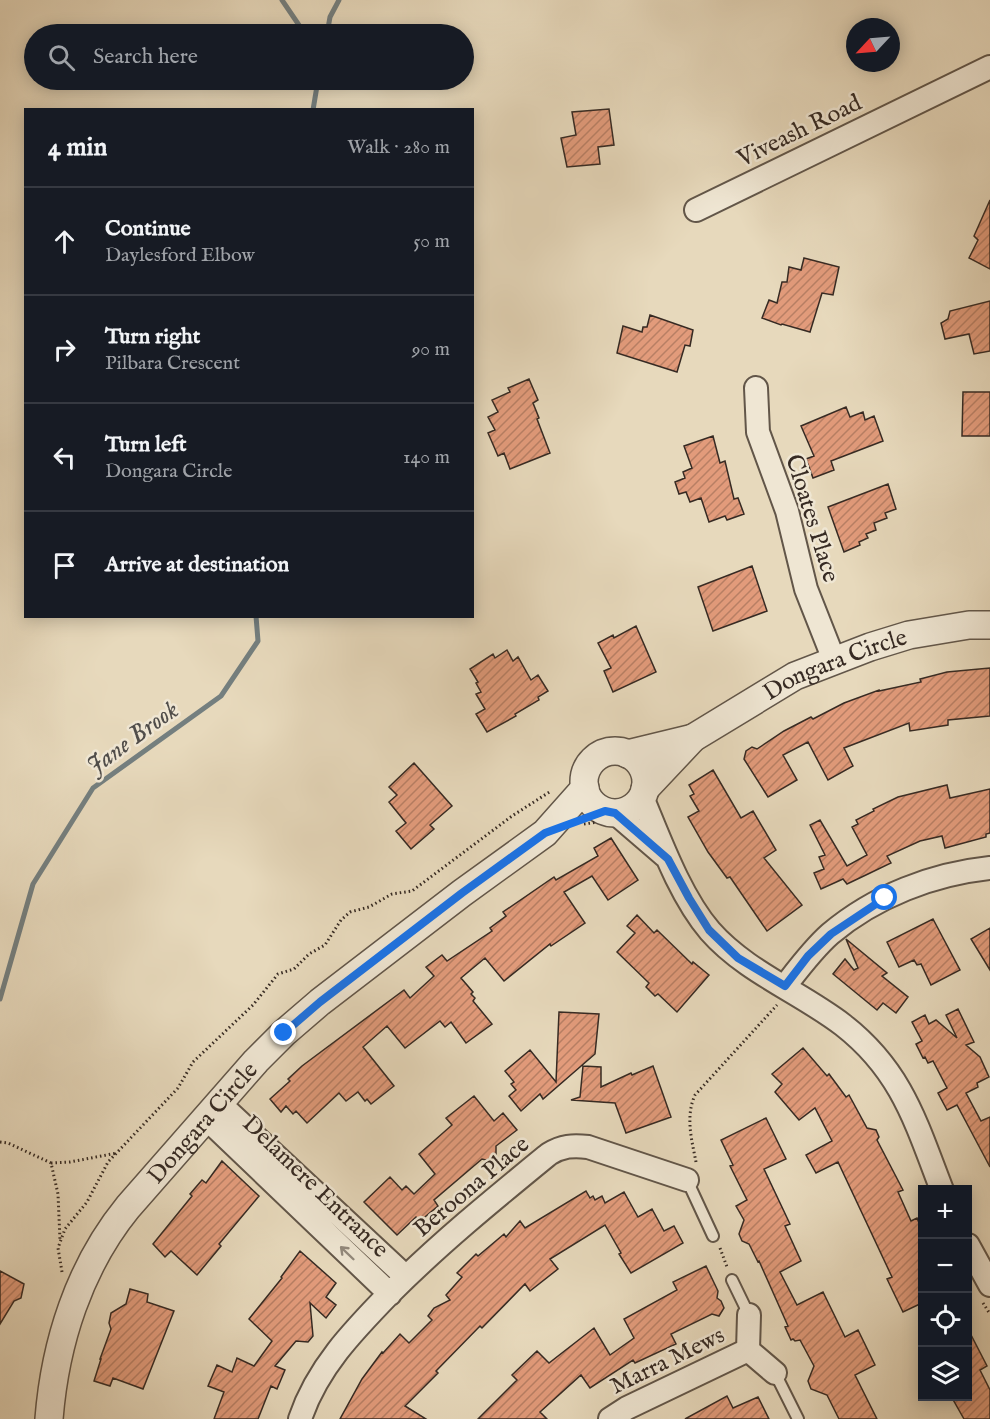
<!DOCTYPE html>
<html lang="en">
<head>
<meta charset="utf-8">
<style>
  :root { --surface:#171b24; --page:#242831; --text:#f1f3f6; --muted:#9ea1a6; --line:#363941 }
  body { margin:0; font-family:"IM FELL English",serif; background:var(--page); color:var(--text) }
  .controls { position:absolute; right:18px; bottom:18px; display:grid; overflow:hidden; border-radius:0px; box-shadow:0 3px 15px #0003 }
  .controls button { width:54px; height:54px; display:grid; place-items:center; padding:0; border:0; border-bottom:2px solid var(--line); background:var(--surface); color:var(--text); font:30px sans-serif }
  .compass { position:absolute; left:846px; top:18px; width:54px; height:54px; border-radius:50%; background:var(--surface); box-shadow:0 3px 15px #0003; rotate:244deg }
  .stop { position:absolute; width:18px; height:18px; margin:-14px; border:4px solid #1a73e8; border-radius:50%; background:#fff }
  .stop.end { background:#1a73e8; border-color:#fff; box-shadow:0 2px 6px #0008 }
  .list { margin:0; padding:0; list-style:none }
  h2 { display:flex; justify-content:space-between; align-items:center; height:78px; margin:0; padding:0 24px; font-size:26px }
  h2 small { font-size:20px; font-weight:400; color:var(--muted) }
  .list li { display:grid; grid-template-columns:39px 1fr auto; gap:18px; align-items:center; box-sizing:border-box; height:108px; padding:0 24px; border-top:2px solid var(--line) }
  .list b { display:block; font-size:22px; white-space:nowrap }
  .list p { margin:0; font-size:20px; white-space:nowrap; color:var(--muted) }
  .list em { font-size:20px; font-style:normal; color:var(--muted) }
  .icon { flex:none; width:33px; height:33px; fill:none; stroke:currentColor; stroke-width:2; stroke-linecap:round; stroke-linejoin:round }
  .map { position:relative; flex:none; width:990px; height:1419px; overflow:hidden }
  .search { position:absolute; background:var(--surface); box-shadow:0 3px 15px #0003; left:24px; top:24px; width:450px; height:66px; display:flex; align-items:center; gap:15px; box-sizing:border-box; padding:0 21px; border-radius:33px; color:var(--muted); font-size:22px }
  .panel { position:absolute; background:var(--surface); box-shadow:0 3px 15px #0003; left:24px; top:108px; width:450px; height:510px; border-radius:0px }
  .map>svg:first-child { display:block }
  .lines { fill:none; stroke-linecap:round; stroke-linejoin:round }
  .stream { stroke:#747f7f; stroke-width:5 }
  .building { fill:url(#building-hatch); stroke:#362a23; stroke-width:1.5 }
  .service-casing { stroke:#625649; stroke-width:14 }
  .minor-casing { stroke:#625649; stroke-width:26 }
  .tertiary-casing { stroke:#625649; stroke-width:30 }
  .path { stroke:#362a23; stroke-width:3; stroke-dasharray:1.5 3; stroke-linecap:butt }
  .service { stroke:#efe6d3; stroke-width:10 }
  .minor { stroke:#efe6d3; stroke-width:22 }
  .tertiary { stroke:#efe6d3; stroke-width:27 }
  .oneway { stroke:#92887b }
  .route { stroke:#1a73e8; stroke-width:8 }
  .labels { text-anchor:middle; stroke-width:5; stroke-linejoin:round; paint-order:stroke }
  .street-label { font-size:24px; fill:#362a23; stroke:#efe6d3 }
  .water-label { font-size:26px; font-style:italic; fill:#504d4a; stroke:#efe6d3 }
</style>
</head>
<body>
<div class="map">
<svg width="990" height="1419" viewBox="0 0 990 1419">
  <defs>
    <pattern id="building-hatch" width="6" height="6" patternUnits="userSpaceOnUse" patternTransform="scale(1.5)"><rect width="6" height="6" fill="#e29b7b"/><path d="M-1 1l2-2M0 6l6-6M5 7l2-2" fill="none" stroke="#b87f64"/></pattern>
  </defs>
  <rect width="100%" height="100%" fill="#e7d9bc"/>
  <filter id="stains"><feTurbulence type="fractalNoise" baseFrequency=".00333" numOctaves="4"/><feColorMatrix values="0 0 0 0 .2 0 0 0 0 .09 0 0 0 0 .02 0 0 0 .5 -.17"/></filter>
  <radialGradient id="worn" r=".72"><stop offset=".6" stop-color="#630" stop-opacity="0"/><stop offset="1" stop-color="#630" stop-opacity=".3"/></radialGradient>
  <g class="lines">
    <path class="stream" d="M282,0L305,34
      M327,34L330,17L339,0
      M313,110L318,80
      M0,999L33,884L93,788L221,696L258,641L256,616"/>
  </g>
  <path class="building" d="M609,109L614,145L598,147L600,164L567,167L561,138L576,135L572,112Z
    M990,200V269L969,258L978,240L974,236Z
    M804,258L839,267L833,295L822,293L810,332L782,324L781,325L762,318L769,300L777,303L782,282H787L789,267L801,270Z
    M990,301V351L974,354L969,334L945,339L941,323L948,319L950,311Z
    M650,315L693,330L690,346L685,345L677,372L617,353L623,326L642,332L643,327H647Z
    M529,379L538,400L533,403L539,418L537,419L550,453L510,469L504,453L498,456L488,433L495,430L488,417L498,412L492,400L510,392L508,388Z
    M963,392H990V436H962Z
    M846,407L850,417L863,412L865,420L874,416L883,441L831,461L834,470L813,478L806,459L814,456L801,426Z
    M713,436L720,463L725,461L734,499L738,498L744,514L727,520L725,516L709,522L701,498L690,502L686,492L679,494L675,482L685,478L683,472L692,468L684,446Z
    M888,484L896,509L885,513L887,518L874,523L876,530L866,534L868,538L859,542L860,545L844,552L828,507Z
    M752,566L767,611L713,631L698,587Z
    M636,626L656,672L613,692L604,671L611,668L598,643L613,635L614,638Z
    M507,650L513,661L518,657L531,680L538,675L548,691L538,697L539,700L515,714L516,716L487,732L476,714L485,709L476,694L481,692L476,683L478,682L470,669L493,654L495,658Z
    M990,668V716L948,720V725L910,731L909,723L844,748L853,766L828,780L808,742L783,755L797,780L768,797L744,759L746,751L752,747L757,749L784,731L811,717L813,719L844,703L879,690V691L921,682L920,679L947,672Z
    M414,763L452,806L430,825L434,829L411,849L396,831L406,823L389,802L397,795L389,787Z
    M713,770L741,818L753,811L776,850L764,858L802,905L767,931L730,877L727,878L708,852L688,817L699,811L690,796L694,794L689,785Z
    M947,785L950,798L990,789V833L986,834V837L945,848L942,836L920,841L887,856L891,863L868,874L847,884L843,879L821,889L814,873L824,869L819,857L825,855L810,825L820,820L847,866L867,855L852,827L858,824L856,820L874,811L873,809L898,797Z
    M611,838L638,880L608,900L592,876L564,892L585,923L551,946L550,944L504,981L485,958L461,978L473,992L471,994L475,998L473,1001L492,1024L466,1043L451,1022L445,1027L440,1021L405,1048L387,1026L363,1047L394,1086L371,1104L367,1099L365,1101L358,1092L346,1101L339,1093L307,1123L296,1111L293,1114L286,1106L281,1112L270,1099L290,1081L288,1079L302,1066L404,990L410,998L434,976L426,967L442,955L447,961L492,931L490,928L506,916L503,912L554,877L556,880L598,856L594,848Z
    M637,915L654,933L657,930L692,964L693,962L709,975L677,1012L658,994L655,996L646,987L649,983L617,952L635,933L627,926Z
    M933,919L960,970L931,985L921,964L917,965L914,960L899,967L887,942Z
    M990,928V970L971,939Z
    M846,939L887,973L882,976L908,997L896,1013L883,1003L877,1010L833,974L845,959L854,970L858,968Z
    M958,1009L974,1042L966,1045L980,1057L989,1077L977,1083L978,1087L966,1093L981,1121L990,1117V1167L957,1105L947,1110L938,1093L947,1088L933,1061L928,1063L925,1057L923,1058L916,1044L922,1041L912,1022L925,1015L929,1024L936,1020L957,1038L946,1015Z
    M559,1012L599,1014L595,1054L543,1099L540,1094L521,1111L509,1096L516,1090L511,1084L514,1082L505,1071L530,1050L556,1082Z
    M803,1048L827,1076L829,1074L846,1097L849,1095L867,1128L876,1130L879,1137L877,1140L903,1190L898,1192L911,1221L917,1218L922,1230V1303L903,1312L887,1279L892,1277L838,1162L816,1173L806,1155L832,1141L815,1108L799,1120L775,1092L782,1084L772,1074Z
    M583,1066L601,1067V1087L631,1073L632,1075L653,1066L671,1117L626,1133L615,1103L571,1100L580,1097Z
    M474,1096L494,1121L503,1113L517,1130L496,1146V1155L490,1161L482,1159L434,1200L438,1206L420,1221L416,1217L397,1235L364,1202L390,1177L402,1190L406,1186L414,1194L435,1174L419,1154L452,1125L446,1118Z
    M766,1118L786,1159L764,1169L790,1224L785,1226L801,1261L780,1272L797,1305L823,1292L845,1337L858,1330L875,1365L855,1375L877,1419H839L827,1395L811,1389L808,1381L814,1366L800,1340L795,1341L793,1339L791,1340L785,1327L788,1326L759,1261L758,1262L749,1244L742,1241L739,1234L744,1220L736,1206L747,1200L730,1166L733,1165L721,1140Z
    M222,1161L259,1196L219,1244L221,1246L197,1275L171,1251L165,1257L153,1244L192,1196L190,1194L202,1180L206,1183Z
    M586,1191L590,1198L593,1196L595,1200L602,1196L605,1203L624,1192L638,1217L652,1209L664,1231L674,1226L683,1243L631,1273L619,1254L621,1253L605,1225L550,1259L558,1269L530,1291L525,1284L482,1328L480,1326L436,1371L438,1373L405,1406L426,1419H340L362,1379L382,1352L383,1353L400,1334L409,1343L432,1320L428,1316L434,1308L450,1300L446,1295L462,1277L457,1273L476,1254L478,1256L504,1234L506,1237L520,1221L525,1228Z
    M300,1251L336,1283L326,1297L336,1305L326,1318L310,1303L313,1336L308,1342L296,1341L275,1366L285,1370L277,1389L271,1386L258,1419H214L224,1392L208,1386L217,1365L232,1372L237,1358L254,1366L272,1341L249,1319L282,1278L281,1277Z
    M706,1266L718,1291L717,1298L721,1301L724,1308L719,1316L712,1314L671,1334L676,1344L635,1363L633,1360L590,1388L581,1375L540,1412L547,1419H478L517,1380L512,1375L537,1351L549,1363L594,1328L610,1355L634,1338L624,1319L677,1290L673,1282Z
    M0,1271L24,1284L21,1298L14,1301L0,1324Z
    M130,1289L148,1294L147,1302L174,1311L143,1389L113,1378L110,1386L94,1381L101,1359H100L111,1329L109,1323L111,1313L126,1304Z
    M968,1329L987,1366L980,1370L990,1390V1419H964L951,1396H968Z
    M727,1396L733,1408L758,1397L769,1419H685Z"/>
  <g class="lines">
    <g class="service-casing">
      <path id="service" d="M687,1180L713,1236
        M732,1280L749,1315
        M775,1373L798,1419"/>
    </g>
    <g class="minor-casing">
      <path id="minor" d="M696,210L990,67
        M756,388L758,432L787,511L806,589L834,660
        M642,797C660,840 680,896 710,931C746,972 800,992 843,1025C902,1071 916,1123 942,1190
        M615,813L665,856
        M785,986C799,968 813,949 830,934C875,896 933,874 990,868
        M220,1104L406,1277
        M206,1118L390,1294
        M968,1245L990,1285
        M749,1315L748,1350L775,1373
        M300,1419C317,1368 353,1331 390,1293C440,1243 494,1199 549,1154C562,1146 573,1145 588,1147L687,1180
        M610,1419L627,1408L748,1350"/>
    </g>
    <g class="tertiary-casing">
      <g id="tertiary">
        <circle cx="615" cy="782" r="31"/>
        <path d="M627,754L693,738"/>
        <path id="s1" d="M645,789L693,738L795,676L870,647L909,635L969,625H990"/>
        <path id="s2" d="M49,1419C55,1343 79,1267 128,1207L256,1061L284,1033L320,1002L462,893L545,833L585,788"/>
      </g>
    </g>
    <path class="path" d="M584,824L598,822
      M0,1142L8,1143L51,1163L58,1194L60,1240
      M696,1162C692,1141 685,1117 695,1095L777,1005
      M51,1163L70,1162L117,1153
      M720,1248L727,1267
      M62,1272L58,1248L65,1229L87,1202L108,1162L178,1088L193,1062L253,1005L278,974L294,969L309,954L325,945L341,920L350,912L369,907L392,894L412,891L512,816L551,791
      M983,1303L990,1314"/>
    <use href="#service" class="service"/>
    <use href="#minor" class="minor"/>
    <use href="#tertiary" class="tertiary"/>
  </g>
  <defs><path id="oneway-shaft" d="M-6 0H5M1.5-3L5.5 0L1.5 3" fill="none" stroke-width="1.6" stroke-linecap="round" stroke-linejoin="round" transform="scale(1.5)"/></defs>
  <use class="oneway" href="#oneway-shaft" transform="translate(347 1253) rotate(-136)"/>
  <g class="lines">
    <path class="route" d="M284,1033L320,1002L462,893L545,833L605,811L615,813L668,859L689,898L709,930L738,958L785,986L808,956L831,934L885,898"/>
  </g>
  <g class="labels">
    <g class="street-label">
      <text transform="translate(799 130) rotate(-26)" y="8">Viveash Road</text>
      <text transform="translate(813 518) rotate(73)" y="8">Cloates Place</text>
      <text dy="8" stroke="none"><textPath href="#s1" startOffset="231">Dongara Circle</textPath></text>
      <text dy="8" stroke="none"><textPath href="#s2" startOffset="342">Dongara Circle</textPath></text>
      <text transform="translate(316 1186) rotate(44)" y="8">Delamere Entrance</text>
      <text transform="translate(471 1186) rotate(-40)" y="8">Beroona Place</text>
      <text transform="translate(667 1360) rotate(-26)" y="8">Marra Mews</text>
    </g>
    <g class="water-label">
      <text transform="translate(132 737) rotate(-36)" y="9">Jane Brook</text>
    </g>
  </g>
  <rect width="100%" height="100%" filter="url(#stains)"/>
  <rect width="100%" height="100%" fill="url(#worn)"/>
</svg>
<div class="controls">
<button>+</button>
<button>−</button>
<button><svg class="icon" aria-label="locate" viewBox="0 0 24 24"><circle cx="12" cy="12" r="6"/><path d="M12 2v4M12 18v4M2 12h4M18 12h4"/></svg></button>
<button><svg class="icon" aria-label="layers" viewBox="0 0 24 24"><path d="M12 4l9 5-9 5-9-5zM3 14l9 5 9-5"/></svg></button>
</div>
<svg class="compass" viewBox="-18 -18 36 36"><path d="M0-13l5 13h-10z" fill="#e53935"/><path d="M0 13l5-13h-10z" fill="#9ea1a6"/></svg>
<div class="stop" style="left:885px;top:898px"></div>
<div class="stop end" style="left:284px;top:1033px"></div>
<div class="search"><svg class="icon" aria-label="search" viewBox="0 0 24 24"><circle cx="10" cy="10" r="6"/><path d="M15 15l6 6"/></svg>Search here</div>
<section class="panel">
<h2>4 min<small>Walk · 280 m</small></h2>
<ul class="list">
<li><svg class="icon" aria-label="ahead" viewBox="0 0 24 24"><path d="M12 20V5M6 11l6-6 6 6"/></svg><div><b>Continue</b><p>Daylesford Elbow</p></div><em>50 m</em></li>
<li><svg class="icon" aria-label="right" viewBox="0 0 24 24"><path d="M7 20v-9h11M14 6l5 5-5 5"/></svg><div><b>Turn right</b><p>Pilbara Crescent</p></div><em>90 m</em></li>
<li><svg class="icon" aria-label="left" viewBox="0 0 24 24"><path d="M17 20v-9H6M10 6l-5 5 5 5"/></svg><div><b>Turn left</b><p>Dongara Circle</p></div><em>140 m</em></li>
<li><svg class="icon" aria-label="arrive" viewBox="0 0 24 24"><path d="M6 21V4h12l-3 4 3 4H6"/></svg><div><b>Arrive at destination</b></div></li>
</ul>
</section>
</div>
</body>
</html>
